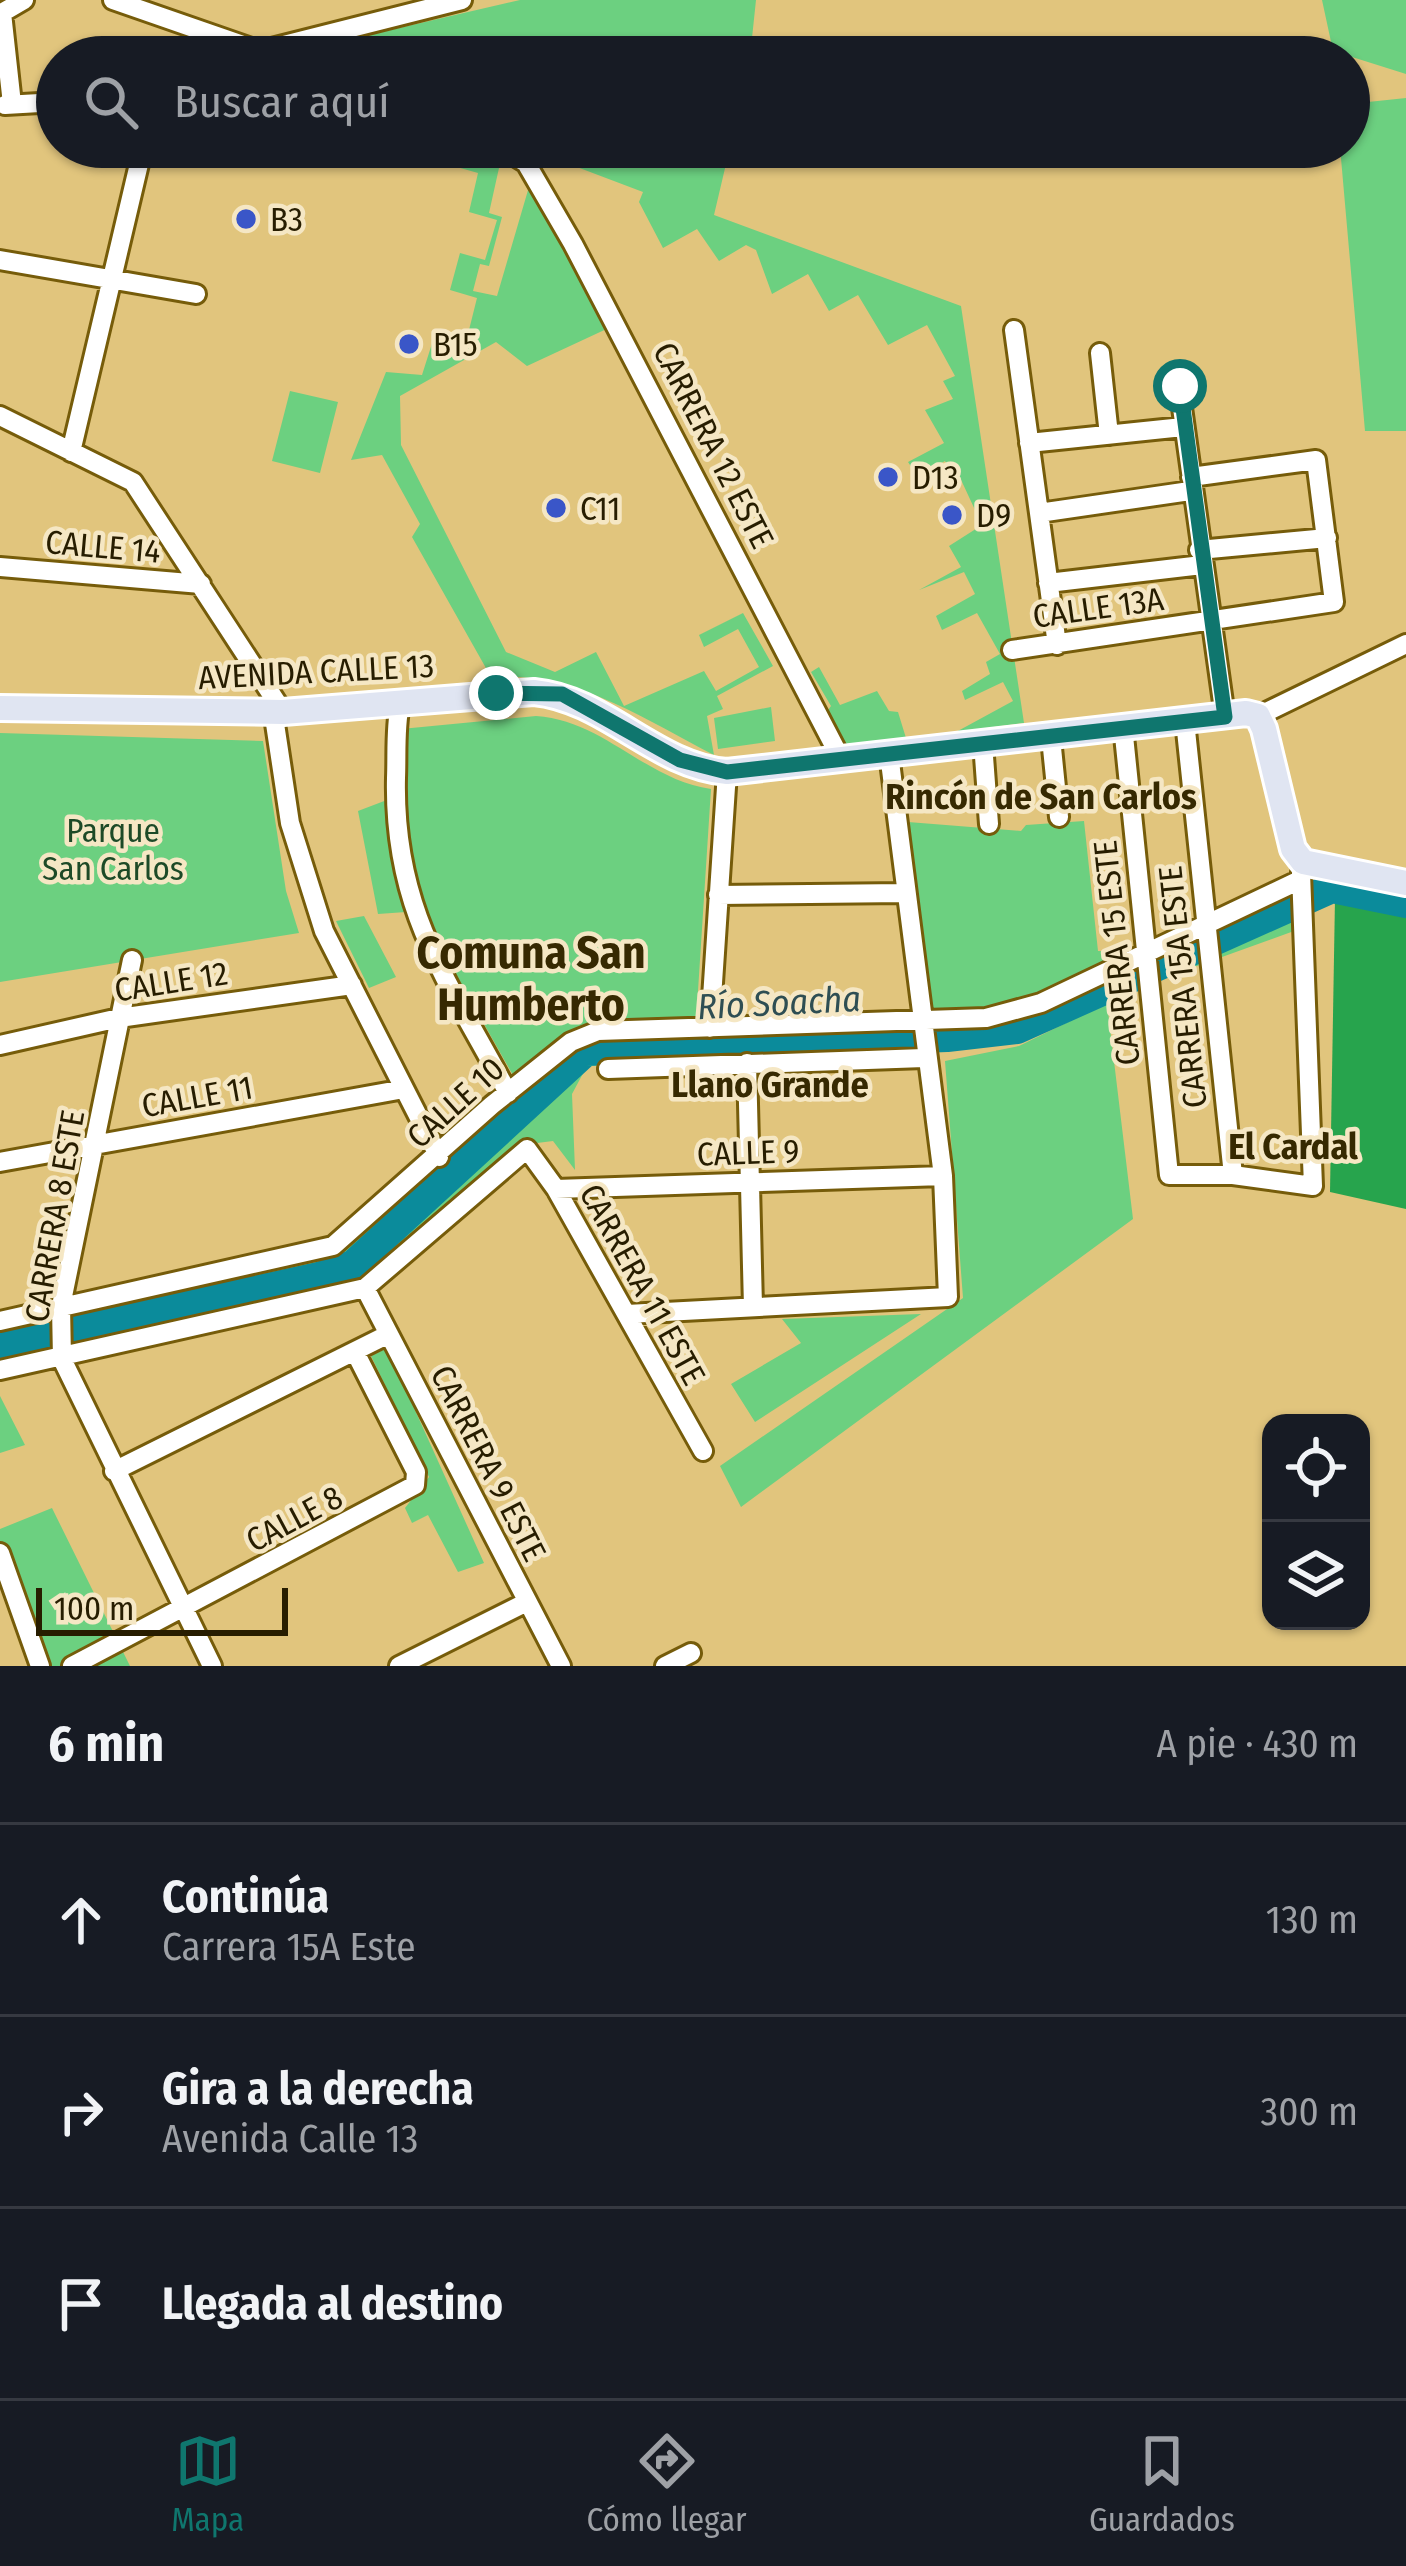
<!DOCTYPE html>
<html lang="es">
<head>
<meta charset="utf-8">
<style>
  :root { --surface:#171b24; --page:#242831; --text:#f1f3f6; --muted:#9ea1a6; --line:#363941; --accent:#0f766e }
  body { margin:0; font-family:"Fira Sans Condensed",sans-serif; background:var(--page); color:var(--text) }
  .controls { position:absolute; right:36px; bottom:36px; display:grid; overflow:hidden; border-radius:24px; box-shadow:0 3px 9px #0004 }
  .controls button { width:108px; height:108px; display:grid; place-items:center; padding:0; border:0; border-bottom:3px solid var(--line); background:var(--surface); color:var(--text); font:60px sans-serif }
  .scale { position:absolute; left:36px; bottom:30px; width:252px; box-sizing:border-box; padding-left:12px; border:6px solid #271d00; border-top:0; font-size:33px; line-height:42px; white-space:nowrap; color:#271d00; -webkit-text-stroke:9px #f5e7c4; paint-order:stroke }
  .stop { position:absolute; width:36px; height:36px; margin:-27px; border:9px solid #0f766e; border-radius:50%; background:#fff }
  .stop.end { background:#0f766e; border-color:#fff; box-shadow:0 3px 12px #0008 }
  .list { margin:0; padding:0; list-style:none }
  h2 { display:flex; justify-content:space-between; align-items:center; height:156px; margin:0; padding:0 48px; font-size:51px }
  h2 small { font-size:39px; font-weight:400; color:var(--muted) }
  .list li { display:grid; grid-template-columns:78px 1fr auto; gap:36px; align-items:center; box-sizing:border-box; height:192px; padding:0 48px; border-top:3px solid var(--line) }
  .list b { display:block; font-size:45px; white-space:nowrap }
  .list p { margin:0; font-size:39px; white-space:nowrap; color:var(--muted) }
  .list em { font-size:39px; font-style:normal; color:var(--muted) }
  .icon { flex:none; width:66px; height:66px; fill:none; stroke:currentColor; stroke-width:2; stroke-linecap:round; stroke-linejoin:round }
  .map { position:relative; flex:none; width:1406px; height:1666px; overflow:hidden }
  .search { position:absolute; background:var(--surface); box-shadow:0 3px 9px #0004; left:36px; right:36px; top:36px; height:132px; display:flex; align-items:center; gap:30px; box-sizing:border-box; padding:0 42px; border-radius:66px; color:var(--muted); font-size:45px }
  .sheet { height:732px; background:var(--surface) }
  nav { display:flex; justify-content:space-around; align-items:center; box-sizing:border-box; height:168px; border-top:3px solid var(--line); background:var(--surface); font-size:33px; color:var(--muted) }
  nav a { display:grid; justify-items:center; gap:6px }
  nav .on { color:var(--accent) }
  .map>svg:first-child { display:block }
  .green { fill:#6cd080 }
  .forest { fill:#27a44d }
  .lines { fill:none; stroke-linecap:round; stroke-linejoin:round }
  .river { stroke:#0b8b9b; stroke-width:30 }
  .minor-casing { stroke:#765c0a; stroke-width:24 }
  .major-casing { stroke:#fff; stroke-width:30 }
  .minor { stroke:#fff; stroke-width:18 }
  .major { stroke:#e0e5f2; stroke-width:24 }
  .route { stroke:#0f766e; stroke-width:15 }
  .poi-dot { fill:#3a56c8; stroke:#f5e7c4; stroke-width:4.5 }
  .labels { text-anchor:middle; stroke-width:9; stroke-linejoin:round; paint-order:stroke }
  .poi-label { font-size:33px; fill:#271d00; stroke:#f5e7c4; text-anchor:start }
  .street-label { font-size:33px; fill:#271d00; stroke:#f5e7c4 }
  .park-label { font-size:33px; fill:#1d4a27; stroke:#f5e7c4 }
  .neighbourhood-label { font-size:36px; font-weight:bold; fill:#362901; stroke:#f5e7c4 }
  .water-label { font-size:36px; font-style:italic; fill:#2e4e53; stroke:#f5e7c4 }
  .district-label { font-size:45px; font-weight:bold; fill:#362901; stroke:#f5e7c4 }
</style>
</head>
<body>
<div class="map">
<svg width="1406" height="1666" viewBox="0 0 1406 1666">
  <rect width="100%" height="100%" fill="#e1c57d"/>
  <path class="green" d="M520,0H756L750,57H274Z
    M1322,0H1406V74L1333,51Z
    M1406,98V431H1365L1340,147H1349V104Z
    M524,147H730L714,215L961,306L1024,723L956,732L1013,701L1003,682L965,700L962,691L990,674L986,662L1000,654L977,613L942,630L936,616L975,594L964,572L919,590L961,567L949,546L982,525L956,469L951,472L945,461L918,477L908,462L944,443L925,410L953,399L943,381L955,376L927,325L888,345L858,295L829,311L808,274L772,294L756,250L746,245L719,261L697,229L663,248L639,202L643,192Z
    M434,152L499,168L489,213L502,217L489,266L480,264L473,291L497,296L531,180L613,326L527,366L496,342L400,396L401,445L506,652L555,672L596,652L624,706L704,671L716,691L759,667L738,629L704,647L699,635L743,613L773,666L717,696L723,709L707,716L714,755C642,718 574,671 491,677L412,537L420,524L382,455L351,460L386,372L422,375L435,334L467,338L477,298L450,290L460,253L485,260L497,220L469,212L478,173L432,160Z
    M290,391L338,402L320,473L272,461Z
    M819,667L840,705L877,691L889,711L898,712L906,738L842,746L826,713L831,706L811,672Z
    M771,707L775,741L718,749L714,718Z
    M536,716C603,720 646,780 711,789L696,1022C593,1018 596,1011 514,1077L420,911L378,914L358,811L400,795L401,729Z
    M0,733L263,741L286,891L299,933L0,982Z
    M1084,821L1098,951L1126,952C1057,987 1011,1009 933,1014L908,822L1021,831L1026,825Z
    M1288,895L1294,931L1108,998L1019,1041L921,1053L587,1066L572,1094L575,1170L553,1141L513,1146L358,1280L0,1358V1331L333,1258L572,1055L600,1041C746,1036 905,1047 1047,1006C1124,984 1216,933 1288,895Z
    M364,916L396,977L369,988L336,921Z
    M1107,1003L1133,1219L741,1507L720,1466L963,1298L945,1061L1019,1046Z
    M921,1314L755,1422L731,1384L801,1343L782,1319Z
    M387,1348L484,1563L458,1572L428,1515L412,1523L405,1508L429,1477L371,1356Z
    M0,1396L25,1445L0,1453Z
    M52,1508L130,1666H40L0,1547V1529Z"/>
  <path class="forest" d="M1335,898L1406,911V1209L1330,1192Z"/>
  <g class="lines">
    <path class="river" d="M0,1345L319,1277L353,1265L586,1051L947,1037L1017,1029L1332,888L1406,903"/>
    <g class="minor-casing">
      <path id="minor" d="M113,0L260,51L462,0
        M2,13L12,104
        M0,14L24,0
        M5,105L57,102
        M500,147L526,163L573,244L841,759
        M0,260L196,294
        M1014,330L1057,645
        M1100,353L1109,435
        M1179,386L1225,717
        M0,416L133,482L283,712L274,717L290,823L324,931L439,1157
        M1029,443L1183,427
        M71,452L143,147
        M1039,513L1190,491
        M1199,550L1327,538
        M0,567L201,584
        M1048,583L1202,565
        M1012,650L1334,602L1316,460L1191,477
        M400,704C395,728 397,754 396,778C393,911 448,980 508,1093
        M1258,716L1406,644
        M1185,721L1233,1175
        M1123,726L1169,1175H1233L1313,1186L1301,873
        M1051,738L1059,817
        M983,743L989,824
        M718,895L905,893
        M132,960L61,1306L62,1359L212,1666
        M710,1028L727,772
        M0,1045L119,1018L352,985
        M747,1063L753,1307
        M608,1069L924,1058
        M0,1162L404,1089
        M556,1189L943,1176
        M365,1288L561,1666
        M627,1314L948,1297L943,1176L889,754
        M0,1321L333,1246L492,1105L571,1042L598,1031L986,1018L1041,1003L1300,880
        M0,1370L365,1288L527,1149L556,1189L703,1451
        M114,1471L389,1334
        M0,1553L40,1666
        M72,1666L415,1485L416,1472L355,1352
        M399,1666L527,1602
        M665,1666L691,1653"/>
    </g>
    <g class="major-casing">
      <path id="major" d="M0,708L283,712L534,692C606,699 655,766 727,772L1246,713L1258,716L1264,729L1293,849L1303,862L1406,883"/>
    </g>
    <use href="#minor" class="minor"/>
    <use href="#major" class="major"/>
  </g>
  <g class="lines">
    <path class="route" d="M496,693L562,694L680,760L727,772L1225,717L1180,386"/>
  </g>
  <g class="poi-dot">
    <circle cx="246" cy="219" r="12"/>
    <circle cx="409" cy="344" r="12"/>
    <circle cx="888" cy="477" r="12"/>
    <circle cx="556" cy="508" r="12"/>
    <circle cx="952" cy="515" r="12"/>
  </g>
  <g class="labels">
    <g class="poi-label">
      <text x="270" y="231">B3</text>
      <text x="433" y="356">B15</text>
      <text x="912" y="489">D13</text>
      <text x="580" y="520">C11</text>
      <text x="976" y="527">D9</text>
    </g>
    <g class="street-label">
      <text transform="translate(714 445) rotate(63)" y="12">CARRERA 12 ESTE</text>
      <text transform="translate(103 546) rotate(5)" y="12">CALLE 14</text>
      <text transform="translate(1098 607) rotate(-8)" y="12">CALLE 13A</text>
      <text transform="translate(316 671) rotate(-3)" y="12">AVENIDA CALLE 13</text>
      <text transform="translate(1116 953) rotate(-96)" y="12">CARRERA 15 ESTE</text>
      <text transform="translate(171 981) rotate(-9)" y="12">CALLE 12</text>
      <text transform="translate(1182 987) rotate(-96)" y="12">CARRERA 15A ESTE</text>
      <text transform="translate(197 1096) rotate(-10)" y="12">CALLE 11</text>
      <text transform="translate(455 1102) rotate(-42)" y="12">CALLE 10</text>
      <text transform="translate(748 1152) rotate(-2)" y="12">CALLE 9</text>
      <text transform="translate(54 1216) rotate(-80)" y="12">CARRERA 8 ESTE</text>
      <text transform="translate(643 1284) rotate(61)" y="12">CARRERA 11 ESTE</text>
      <text transform="translate(489 1463) rotate(63)" y="12">CARRERA 9 ESTE</text>
      <text transform="translate(294 1518) rotate(-28)" y="12">CALLE 8</text>
    </g>
    <g class="park-label">
      <text x="113" y="842">Parque<tspan x="113" dy="38">San Carlos</tspan></text>
    </g>
    <g class="neighbourhood-label">
      <text x="1041" y="809">Rincón de San Carlos</text>
      <text x="770" y="1097">Llano Grande</text>
      <text x="1293" y="1159">El Cardal</text>
    </g>
    <g class="water-label">
      <text transform="translate(779 1002) rotate(-3)" y="13">Río Soacha</text>
    </g>
    <g class="district-label">
      <text x="531" y="968">Comuna San<tspan x="531" dy="52">Humberto</tspan></text>
    </g>
  </g>
</svg>
<div class="controls">
<button><svg class="icon" aria-label="locate" viewBox="0 0 24 24"><circle cx="12" cy="12" r="6"/><path d="M12 2v4M12 18v4M2 12h4M18 12h4"/></svg></button>
<button><svg class="icon" aria-label="layers" viewBox="0 0 24 24"><path d="M12 4l9 5-9 5-9-5zM3 14l9 5 9-5"/></svg></button>
</div>
<div class="scale">100 m</div>
<div class="stop" style="left:1180px;top:386px"></div>
<div class="stop end" style="left:496px;top:693px"></div>
<div class="search"><svg class="icon" aria-label="search" viewBox="0 0 24 24"><circle cx="10" cy="10" r="6"/><path d="M15 15l6 6"/></svg>Buscar aquí</div>
</div>
<section class="sheet">
<h2>6 min<small>A pie · 430 m</small></h2>
<ul class="list">
<li><svg class="icon" aria-label="ahead" viewBox="0 0 24 24"><path d="M12 20V5M6 11l6-6 6 6"/></svg><div><b>Continúa</b><p>Carrera 15A Este</p></div><em>130 m</em></li>
<li><svg class="icon" aria-label="right" viewBox="0 0 24 24"><path d="M7 20v-9h11M14 6l5 5-5 5"/></svg><div><b>Gira a la derecha</b><p>Avenida Calle 13</p></div><em>300 m</em></li>
<li><svg class="icon" aria-label="arrive" viewBox="0 0 24 24"><path d="M6 21V4h12l-3 4 3 4H6"/></svg><div><b>Llegada al destino</b></div></li>
</ul>
</section>
<nav>
<a class="on"><svg class="icon" aria-label="map" viewBox="0 0 24 24"><path d="M3 6l6-2 6 2 6-2v14l-6 2-6-2-6 2zM9 4v14M15 6v14"/></svg>Mapa</a>
<a><svg class="icon" aria-label="directions" viewBox="0 0 24 24"><path d="M12 3l9 9-9 9-9-9zM9 14v-3h6M13 9l2 2-2 2"/></svg>Cómo llegar</a>
<a><svg class="icon" aria-label="saved" viewBox="0 0 24 24"><path d="M7 4h10v16l-5-4-5 4z"/></svg>Guardados</a>
</nav>
</body>
</html>
